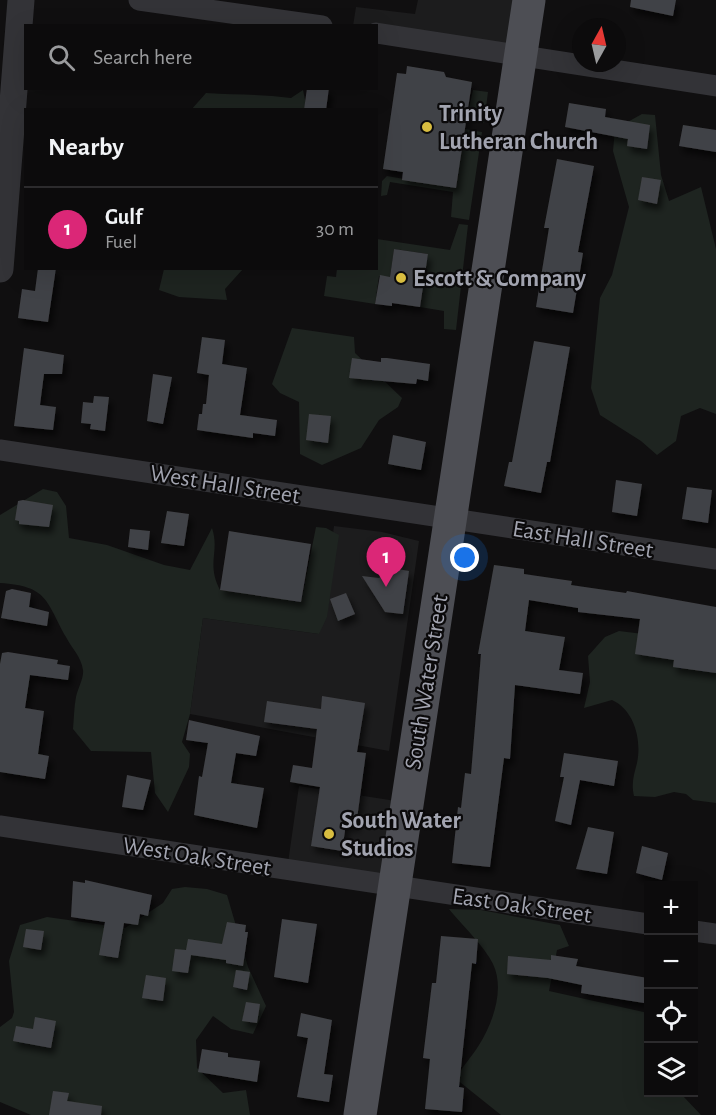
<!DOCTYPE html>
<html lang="en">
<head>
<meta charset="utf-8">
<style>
  :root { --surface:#0c0b0c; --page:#1a191a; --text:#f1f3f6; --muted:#9a9b9d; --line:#2c2b2d; --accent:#db2777 }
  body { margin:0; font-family:"Alegreya Sans",sans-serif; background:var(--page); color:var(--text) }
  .controls { position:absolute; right:18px; bottom:18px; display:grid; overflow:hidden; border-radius:0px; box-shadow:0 6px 24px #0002 }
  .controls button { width:54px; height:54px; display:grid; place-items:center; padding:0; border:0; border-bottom:2px solid var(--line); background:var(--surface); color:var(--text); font:30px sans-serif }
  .compass { position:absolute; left:572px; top:18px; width:54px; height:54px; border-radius:50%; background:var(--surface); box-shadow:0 6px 24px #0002; rotate:8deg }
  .you { position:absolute; left:465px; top:558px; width:21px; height:21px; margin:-15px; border:4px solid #fff; border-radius:50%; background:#1a73e8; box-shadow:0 0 0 9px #1a73e833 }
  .badge { display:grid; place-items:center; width:39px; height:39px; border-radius:50%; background:var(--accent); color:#fff; font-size:20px; font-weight:700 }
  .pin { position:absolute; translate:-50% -50px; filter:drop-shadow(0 2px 3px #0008) }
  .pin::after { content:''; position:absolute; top:32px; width:21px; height:18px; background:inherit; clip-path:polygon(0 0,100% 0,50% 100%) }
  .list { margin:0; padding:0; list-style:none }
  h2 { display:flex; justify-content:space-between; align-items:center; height:78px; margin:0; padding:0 24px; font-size:26px }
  h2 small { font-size:20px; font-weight:400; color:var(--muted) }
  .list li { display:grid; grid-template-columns:39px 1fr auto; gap:18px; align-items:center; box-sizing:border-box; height:84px; padding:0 24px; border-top:2px solid var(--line) }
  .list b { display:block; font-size:22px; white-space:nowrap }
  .list p { margin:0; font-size:20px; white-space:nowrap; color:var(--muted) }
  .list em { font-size:20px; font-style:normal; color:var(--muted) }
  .icon { flex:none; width:33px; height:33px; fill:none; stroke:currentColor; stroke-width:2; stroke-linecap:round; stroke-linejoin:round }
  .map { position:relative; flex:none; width:716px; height:1115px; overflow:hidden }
  .search { position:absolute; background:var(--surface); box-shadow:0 6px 24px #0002; left:24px; top:24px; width:354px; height:66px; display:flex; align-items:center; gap:15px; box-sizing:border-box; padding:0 21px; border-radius:0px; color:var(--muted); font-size:22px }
  .panel { position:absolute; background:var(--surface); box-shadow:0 6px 24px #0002; left:24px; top:108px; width:354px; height:162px; border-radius:0px }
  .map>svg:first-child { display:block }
  .built { fill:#1c1c1d }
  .green { fill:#1e2420 }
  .building { fill:#414246; filter:url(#shadow) }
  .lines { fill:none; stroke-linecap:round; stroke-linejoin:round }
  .minor { stroke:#333337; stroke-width:21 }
  .tertiary { stroke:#333337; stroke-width:27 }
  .primary { stroke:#4d4e54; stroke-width:33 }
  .poi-dot { fill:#d8bd40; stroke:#0b0a0b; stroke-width:2 }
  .labels { text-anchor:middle; stroke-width:4.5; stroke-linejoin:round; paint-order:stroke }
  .poi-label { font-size:24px; font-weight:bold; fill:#a2a4b0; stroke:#0b0a0b; text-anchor:start }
  .street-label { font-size:24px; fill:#a2a4b0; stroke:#0b0a0b }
</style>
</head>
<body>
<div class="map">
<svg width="716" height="1115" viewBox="0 0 716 1115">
  <defs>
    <filter id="shadow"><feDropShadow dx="3.5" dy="6" stdDeviation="3" flood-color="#0009"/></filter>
  </defs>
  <rect width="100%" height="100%" fill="#100f10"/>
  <path class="built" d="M418,0H526L519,50L376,26H353L356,7L415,14Z
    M334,526L382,532L419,541L389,751L190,714L203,618L319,634Z
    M299,786L409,803L395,886L287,870Z"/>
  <path class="green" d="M303,90L307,109L191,110L206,93C235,95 262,94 291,98Z
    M473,90L488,92L484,123L466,121Z
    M642,114L655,115L661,175L669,201L701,187L716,249V414L700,408L681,416L676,441L657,455L641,441L600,415L591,388L600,298L612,275L629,207L613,151L615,129Z
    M465,129L482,132L469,220L451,217L453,192L390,182L387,195L381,196L382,181L387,176L456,188Z
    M459,224L468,225L456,330L444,329V311L420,307L428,254L394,249L390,277L379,276L375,304L324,296L327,276L336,277L337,269L376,268L377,239L450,250Z
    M164,269V268L243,269L225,289L227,300L179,297L159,290Z
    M292,328L354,337L355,353L402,398L398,407L379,420L361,448L322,465L300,454L299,402L280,393L272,384Z
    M43,489L57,492L66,506L69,538L107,545L164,565L190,570L212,528C220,552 206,563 220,590L301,602L316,527L326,528L339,535L327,617L319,634L203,618L190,714L182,742L190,754L189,767L168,812L155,793L151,752L91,751L73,729C74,718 74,707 76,697C78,688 84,678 83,670C81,656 72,649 66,637C46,601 48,586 0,583V515Z
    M619,631L692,640L716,646V803L693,800L686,794L674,792L655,797L634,796C631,783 634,775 637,763C642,739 634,710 612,700L584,708L590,682L588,656L605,637Z
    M185,887L207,889L227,895L248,967L266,1006L253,1034L231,1029L213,1016L196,1040L197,1068L223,1093L246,1090L250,1115H31L0,1102V1027L12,1018L14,1012L9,961L20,925L47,917L125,928L163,903L172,889Z
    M449,909L481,910L560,925L569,946L557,950L549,991L648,1013V1092L683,1093V1096L701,1115H501L456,1079C462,1066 472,1057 479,1045C493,1023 505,989 493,964C485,947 461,924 449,909Z"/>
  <path class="building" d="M631,0H676L673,16L630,7Z
    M407,66L444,72L446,77L472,82L456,188L402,180L403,172L383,169L397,73L406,74Z
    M307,88H329L326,110H304Z
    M569,103L606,109L605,117L650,125L647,149L627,146L628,139L565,127Z
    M683,125L716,130V152L679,146Z
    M557,159L594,166L578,252L583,253L573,313L536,307L549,228H544Z
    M642,177L661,180L657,204L638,200Z
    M394,249L428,254L420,307L392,303V306L375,304L380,275L390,277Z
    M38,268H56L48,322L18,318L22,289L35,291Z
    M202,337L225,340L222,364L247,368L240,415L277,420L275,436L253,433V438L197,430L199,414H202L203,404H206L209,375L197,373Z
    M534,341L570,347L550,462H547L541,493L504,486L509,462H512Z
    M24,348L64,355L62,374H44L40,405L56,407L53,430L14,426Z
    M352,358L381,362V358H387L430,364L428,381L417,379L416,384L349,378Z
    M153,374L172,377L163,424L147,421Z
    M94,396L109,397L105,431L90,429L91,424L81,423L83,402L93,403Z
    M309,414L331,416L328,443L306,440Z
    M393,435L426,442L421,470L388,464Z
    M616,480L642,484L637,516L612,512Z
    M687,487L712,490L708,523L682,519Z
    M23,500L53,505L49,527L19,524V521L15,520L18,501Z
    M167,511L189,514L184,546L161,543Z
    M130,529L150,531L148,550L128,547Z
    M229,531L311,544L301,602L220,590Z
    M494,565L524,569V574L572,581L571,585L626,593L627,591L716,607V673L673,667L674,660L635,654L640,619L578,612V608L529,600L525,631L565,637L559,670L583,673L580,694L515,685L510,759L504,758L490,867L452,863L458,807L461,808L465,773L471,774L481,654H478Z
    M392,568L409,571L403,614L385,612L362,576L379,578Z
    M12,589L31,593L29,607L49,612L47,626L1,618L6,591Z
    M346,593L355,614L338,621L330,599Z
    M8,652L58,660L57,664L70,666L68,680L30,675L25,708L44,711L38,754L49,756L45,779L0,772V664L2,653Z
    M322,696L365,703L357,752L366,753L356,826L346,824L342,851L311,846L320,787L290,782L293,765L312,768L317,729L264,722L267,701L321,709Z
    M189,720L260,736L256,756L236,753L231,783L264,788L257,828L194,815L199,776L202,777L208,743L186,740Z
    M564,753L618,761L614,786L580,780L571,825L555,821L564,777H560Z
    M127,775L151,780L143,810L122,807Z
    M588,827L614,832L607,874L576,869Z
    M642,846L668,853L662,880L636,873Z
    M85,880L152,895L148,916L140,914L138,925L124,923L118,958L99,955L105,922L71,917L73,881L85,883Z
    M282,919L317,924L308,983L274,977Z
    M227,922L246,925L245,932H248L243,966L226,963V960L191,955L188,973L172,971L175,949L186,950L188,939L222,944Z
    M26,929L44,931L41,950L23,947Z
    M441,936L478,939L476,964L472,963L459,1087L464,1088L462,1112L425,1109L430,1059L423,1058L432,983H436Z
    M551,955L578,959L576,966L648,978L644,1003L581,993L582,985L548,978L507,974L508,956L551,960Z
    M236,970L250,972L247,990L233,987Z
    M146,975L166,978L163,1001L142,998Z
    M246,1002L260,1004L257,1023L242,1021Z
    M301,1013L332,1020L324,1074L333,1075L329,1102L297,1097L308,1038L297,1036Z
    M35,1017L56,1021L51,1048L13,1041L16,1026L33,1029Z
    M202,1049L228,1053V1057L260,1061L257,1082L198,1072Z
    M53,1091L69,1093L67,1101L102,1106L101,1115H49Z"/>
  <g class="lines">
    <path class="minor" d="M139,0L322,26
      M376,33L716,86
      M0,450L716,559
      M0,826L648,924
      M694,931L716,934"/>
    <path class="tertiary" d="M0,269L21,0"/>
    <path class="primary" d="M360,1115L529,0"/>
  </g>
  <g class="poi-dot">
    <circle cx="427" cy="127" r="6"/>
    <circle cx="401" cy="278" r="6"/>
    <circle cx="329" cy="834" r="6"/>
  </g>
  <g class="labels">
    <g class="poi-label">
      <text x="439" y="121">Trinity<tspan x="439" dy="28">Lutheran Church</tspan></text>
      <text x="413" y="286">Escott &amp; Company</text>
      <text x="341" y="828">South Water<tspan x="341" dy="28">Studios</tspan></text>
    </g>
    <g class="street-label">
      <text transform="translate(225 484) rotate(9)" y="8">West Hall Street</text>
      <text transform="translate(583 539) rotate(9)" y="8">East Hall Street</text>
      <text transform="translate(426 682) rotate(-81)" y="8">South Water Street</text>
      <text transform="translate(197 856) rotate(9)" y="8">West Oak Street</text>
      <text transform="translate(522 905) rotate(8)" y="8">East Oak Street</text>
    </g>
  </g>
</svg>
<div class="controls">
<button>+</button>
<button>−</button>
<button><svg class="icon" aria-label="locate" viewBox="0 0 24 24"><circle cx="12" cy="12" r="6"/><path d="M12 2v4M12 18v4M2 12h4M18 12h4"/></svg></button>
<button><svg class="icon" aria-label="layers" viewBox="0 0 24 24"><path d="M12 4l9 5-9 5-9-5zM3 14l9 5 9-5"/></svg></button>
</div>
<svg class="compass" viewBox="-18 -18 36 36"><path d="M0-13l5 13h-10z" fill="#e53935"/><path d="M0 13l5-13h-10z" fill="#9a9b9d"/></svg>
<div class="you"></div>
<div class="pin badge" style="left:386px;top:587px">1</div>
<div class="search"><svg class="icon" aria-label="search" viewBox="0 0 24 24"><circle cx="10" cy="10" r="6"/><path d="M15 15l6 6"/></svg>Search here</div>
<section class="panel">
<h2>Nearby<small></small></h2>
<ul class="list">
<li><span class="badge">1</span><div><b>Gulf</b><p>Fuel</p></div><em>30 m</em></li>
</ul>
</section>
</div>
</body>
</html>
